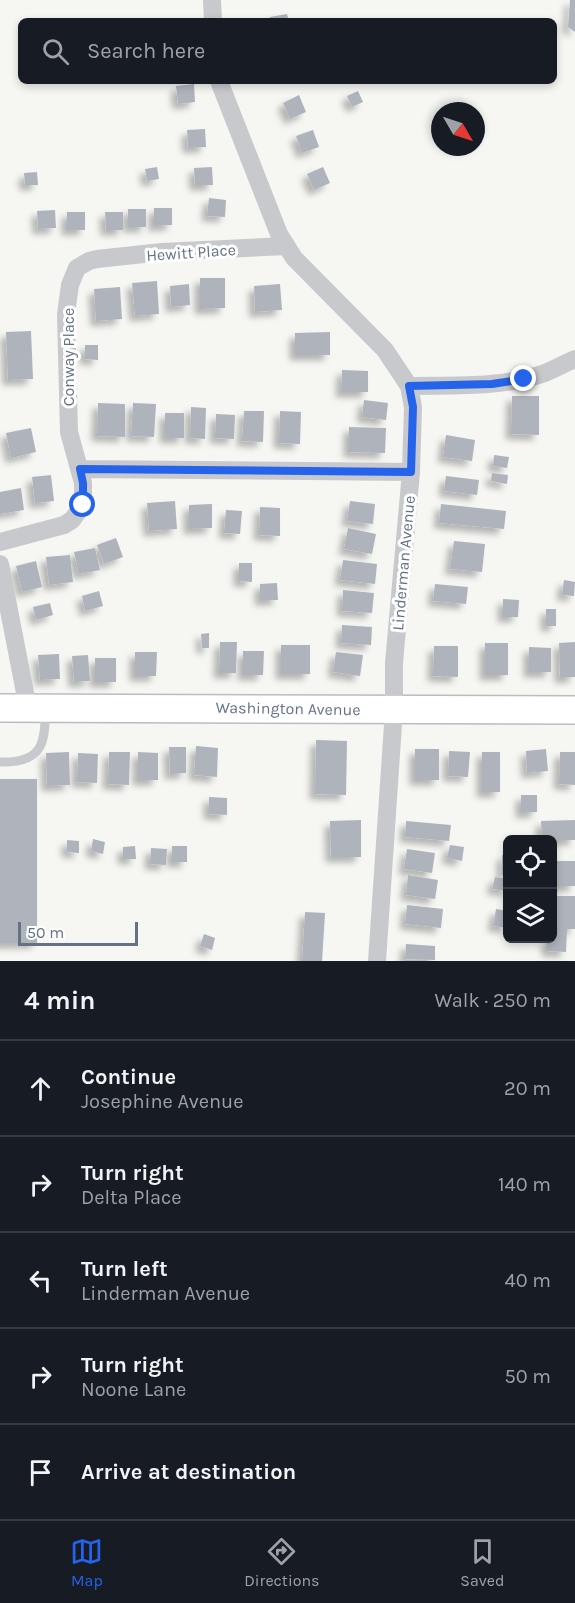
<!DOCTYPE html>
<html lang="en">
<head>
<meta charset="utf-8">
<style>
  :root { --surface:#171b24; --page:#242831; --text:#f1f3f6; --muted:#9ea1a6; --line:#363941; --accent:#2563eb }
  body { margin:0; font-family:Karla,sans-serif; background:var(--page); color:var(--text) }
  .controls { position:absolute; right:18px; bottom:18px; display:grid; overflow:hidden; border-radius:9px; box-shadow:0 3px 9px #0003 }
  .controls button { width:54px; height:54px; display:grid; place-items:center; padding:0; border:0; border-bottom:2px solid var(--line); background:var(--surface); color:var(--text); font:30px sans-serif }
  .compass { position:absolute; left:431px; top:102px; width:54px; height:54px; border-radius:50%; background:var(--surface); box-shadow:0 3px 9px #0003; rotate:129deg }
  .scale { position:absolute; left:18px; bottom:15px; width:120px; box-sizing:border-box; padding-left:6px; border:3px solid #657185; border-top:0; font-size:16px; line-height:21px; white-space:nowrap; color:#657185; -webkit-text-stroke:4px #fff; paint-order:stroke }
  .stop { position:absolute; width:18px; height:18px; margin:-14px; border:4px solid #2563eb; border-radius:50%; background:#fff }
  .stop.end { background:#2563eb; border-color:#fff; box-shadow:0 2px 6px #0008 }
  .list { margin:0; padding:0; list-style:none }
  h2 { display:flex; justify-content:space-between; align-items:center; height:78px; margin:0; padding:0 24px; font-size:26px }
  h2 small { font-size:20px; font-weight:400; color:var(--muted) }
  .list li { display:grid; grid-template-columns:39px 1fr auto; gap:18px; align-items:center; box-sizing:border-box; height:96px; padding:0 24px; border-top:2px solid var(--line) }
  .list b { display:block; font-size:22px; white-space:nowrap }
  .list p { margin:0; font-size:20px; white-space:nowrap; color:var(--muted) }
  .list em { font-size:20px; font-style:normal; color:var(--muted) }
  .icon { flex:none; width:33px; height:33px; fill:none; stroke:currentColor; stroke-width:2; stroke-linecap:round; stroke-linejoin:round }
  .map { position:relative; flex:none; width:575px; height:961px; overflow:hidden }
  .search { position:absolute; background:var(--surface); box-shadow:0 3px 9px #0003; left:18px; right:18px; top:18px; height:66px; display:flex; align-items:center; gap:15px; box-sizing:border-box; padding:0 21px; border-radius:9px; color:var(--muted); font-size:22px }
  .sheet { height:558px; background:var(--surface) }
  nav { display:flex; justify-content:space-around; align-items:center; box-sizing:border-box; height:84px; border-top:2px solid var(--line); background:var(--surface); font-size:16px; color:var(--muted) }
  nav a { display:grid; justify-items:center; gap:3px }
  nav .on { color:var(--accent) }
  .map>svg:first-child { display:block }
  .building { fill:#afb4bc; filter:url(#shadow) }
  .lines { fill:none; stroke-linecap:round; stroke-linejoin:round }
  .secondary-casing { stroke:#b9bcc1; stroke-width:30 }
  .lane { stroke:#c7c9cd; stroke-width:9 }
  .street { stroke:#c7c9cd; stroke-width:18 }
  .secondary { stroke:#fff; stroke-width:27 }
  .route { stroke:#2563eb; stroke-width:8 }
  .labels { text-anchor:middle; stroke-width:6; stroke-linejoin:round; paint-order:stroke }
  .street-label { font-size:16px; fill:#657185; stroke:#fff }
</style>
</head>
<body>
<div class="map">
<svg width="575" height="961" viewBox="0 0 575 961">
  <defs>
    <filter id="shadow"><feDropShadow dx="-5.5" dy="5.5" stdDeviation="3" flood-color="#0004"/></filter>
  </defs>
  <rect width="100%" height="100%" fill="#f6f7f3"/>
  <path class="building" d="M570,0H575V32L568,27Z
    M287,14L289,21H270V17Z
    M194,84L195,102L178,104L176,86Z
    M358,91L363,102L352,107L347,96Z
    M299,95L306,112L290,119L283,103Z
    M205,129L206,147L188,148L187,130Z
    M313,130L319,147L302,153L296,136Z
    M157,167L159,179L147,181L145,169Z
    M212,167L213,185H195L194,168Z
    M323,167L330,183L314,190L307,174Z
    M37,172L38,185H25L24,173Z
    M209,198L226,200L225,217L207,216Z
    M154,208H172V225L154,226Z
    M128,209H146V227H128Z
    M55,210L56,228L38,229L37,211Z
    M67,212H85V230H67Z
    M105,212H123V230H106Z
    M200,278H225V308L200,309Z
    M157,281L159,314L135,316L132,283Z
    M189,284L190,305L171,307L170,286Z
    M280,284L282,310L255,312L254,286Z
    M120,287L122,319L96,321L94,289Z
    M31,331L33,379L8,380L6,332Z
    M330,332V355H295V333Z
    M85,345H98V360L85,359Z
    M342,370L368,371V392H341Z
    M512,396H539V435L511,434Z
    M364,400L388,403L386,420L362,417Z
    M98,403L125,404V437L97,436Z
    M133,403L156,404L154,437L131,436Z
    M191,407L206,408L205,439L190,438Z
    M244,411H264L263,442L242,441Z
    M280,411L301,412L300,444L279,443Z
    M165,413H184V438H165Z
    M216,414L235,415L234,439L215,438Z
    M349,427L386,428L385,453L349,452Z
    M31,428L36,452L11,458L6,433Z
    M446,435L475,440L472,461L443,457Z
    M494,455L509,457L507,468L493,466Z
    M492,473L508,475L507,484L491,481Z
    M51,475L54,501L35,503L32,477Z
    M446,476L479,480L477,495L444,491Z
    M21,488L24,510L0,514V492Z
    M175,501L177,529L149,531L147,503Z
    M350,501L375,504L373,524L347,521Z
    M212,504V528L189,529V505Z
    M441,504L506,511L504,529L439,523Z
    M260,507L280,508V536L259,535Z
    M226,510L242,511L240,534L224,533Z
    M348,528L376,534L372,554L344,549Z
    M116,538L123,557L104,564L97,545Z
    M454,541L485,544L482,572L450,569Z
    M95,548L100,570L79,574L74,552Z
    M70,555L73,582L49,585L46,557Z
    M343,560L377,564L375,584L340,580Z
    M36,561L42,587L22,592L16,566Z
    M239,563H252V582L239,581Z
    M564,580L575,582L574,596L562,595Z
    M277,583L278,600H260V584Z
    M435,584L468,587L466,604L433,601Z
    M343,590L374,593L372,613L342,611Z
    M99,591L103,606L85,611L82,596Z
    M503,599L519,600L518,617H503Z
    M50,603L53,615L36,620L33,607Z
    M546,609H556V626H546Z
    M342,625L372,627L371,645L341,643Z
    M209,633V648H202L201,634Z
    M220,642H237L236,673H219Z
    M575,642V677L560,678L559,643Z
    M485,643H508V675H485Z
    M281,645H310V674H281Z
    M434,646H458V677L433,676Z
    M529,647L551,648V672H529Z
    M243,651H264L263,675H243Z
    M135,652H157L156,676H135Z
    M336,652L363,655L360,676L333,672Z
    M59,654L60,679L40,680L38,655Z
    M88,655L90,681L74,682L72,656Z
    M95,658H116V682H95Z
    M316,740L347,741L346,795L315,794Z
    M196,746L218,748L217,777L194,775Z
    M169,747H186V773L170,774Z
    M415,749H439V780H415Z
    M546,749L548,771L527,773L526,751Z
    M449,751L470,752L468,777L448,776Z
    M69,752L70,785L47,786L46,753Z
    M109,752H130L129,785L108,784Z
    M138,752L158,753V780H138Z
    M482,752H500V792H482Z
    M560,752H575V785L559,784Z
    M78,753L98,754L97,783L77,782Z
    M0,779H37V943H0Z
    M521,795H537V812L521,813Z
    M209,797L227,798V815L209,814Z
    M361,820V857H331L330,821Z
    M575,820V840H542L541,821Z
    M406,821L451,825L449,841L405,837Z
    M93,839L105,842L103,854L91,851Z
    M67,840L79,841V853L67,852Z
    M450,845L464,847L462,861L447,858Z
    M135,846L136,859H123V847Z
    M172,846H187V862H172Z
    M151,848L167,849L166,865L150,864Z
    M407,849L435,853L432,873L404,869Z
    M502,855H508V875H502Z
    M554,861H575V886H553Z
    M408,875L438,880L435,899L406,895Z
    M495,877L508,879V891L492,889Z
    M552,896H575V929H567L566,952L547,951V939H552Z
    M407,905L443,909L441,928L405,924Z
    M496,909L508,911L507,928L493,926Z
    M305,912L325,913L322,961H302Z
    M204,934L215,938L212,950L200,946Z
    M406,944L435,946V960L405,959Z"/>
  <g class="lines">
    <g class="secondary-casing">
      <path id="secondary" d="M0,708L575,710"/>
    </g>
    <path class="lane" d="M0,762C40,763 46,746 45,710"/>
    <path class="street" d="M212,0L213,21
      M219,81L279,234L294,258L385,350L409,386L413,407L411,472L394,663V710L377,961
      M409,386C454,385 502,388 545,373C555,369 565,363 575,359
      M80,469L411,472
      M0,542L64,525L72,520L83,505V483L69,432L66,314L70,285L77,268L89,261L97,259L162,252L286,246
      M0,564L28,708"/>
    <use href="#secondary" class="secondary"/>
  </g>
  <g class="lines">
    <path class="route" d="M83,505V483L80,469L411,472L413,407L409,386L492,384L524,379"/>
  </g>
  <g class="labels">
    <g class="street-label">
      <text transform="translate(191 252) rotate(-4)" y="6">Hewitt Place</text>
      <text transform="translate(68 357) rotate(-90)" y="6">Conway Place</text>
      <text transform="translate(403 563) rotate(-85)" y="6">Linderman Avenue</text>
      <text transform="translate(288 708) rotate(1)" y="6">Washington Avenue</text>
    </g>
  </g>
</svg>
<div class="controls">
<button><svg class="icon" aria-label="locate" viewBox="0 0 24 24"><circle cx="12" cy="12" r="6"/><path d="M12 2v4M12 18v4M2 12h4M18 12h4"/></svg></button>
<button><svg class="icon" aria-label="layers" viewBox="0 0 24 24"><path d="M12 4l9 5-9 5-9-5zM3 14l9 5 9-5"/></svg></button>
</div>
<svg class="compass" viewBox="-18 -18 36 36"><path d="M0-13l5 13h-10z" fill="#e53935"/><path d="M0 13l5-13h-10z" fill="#9ea1a6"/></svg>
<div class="scale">50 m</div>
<div class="stop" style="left:83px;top:505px"></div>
<div class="stop end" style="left:524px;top:379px"></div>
<div class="search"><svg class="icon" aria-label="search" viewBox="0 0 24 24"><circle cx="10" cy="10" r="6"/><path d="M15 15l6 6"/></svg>Search here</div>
</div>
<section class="sheet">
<h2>4 min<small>Walk · 250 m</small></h2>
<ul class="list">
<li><svg class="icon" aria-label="ahead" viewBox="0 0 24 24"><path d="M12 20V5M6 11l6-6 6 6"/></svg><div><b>Continue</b><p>Josephine Avenue</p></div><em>20 m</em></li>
<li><svg class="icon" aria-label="right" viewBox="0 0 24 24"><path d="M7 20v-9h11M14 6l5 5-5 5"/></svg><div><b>Turn right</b><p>Delta Place</p></div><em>140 m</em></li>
<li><svg class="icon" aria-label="left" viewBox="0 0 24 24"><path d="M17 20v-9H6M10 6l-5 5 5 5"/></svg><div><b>Turn left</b><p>Linderman Avenue</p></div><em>40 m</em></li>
<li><svg class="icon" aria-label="right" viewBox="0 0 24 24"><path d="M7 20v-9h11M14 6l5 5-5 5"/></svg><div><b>Turn right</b><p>Noone Lane</p></div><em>50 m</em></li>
<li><svg class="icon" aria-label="arrive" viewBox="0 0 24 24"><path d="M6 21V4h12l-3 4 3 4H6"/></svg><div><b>Arrive at destination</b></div></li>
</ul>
</section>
<nav>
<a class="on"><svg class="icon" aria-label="map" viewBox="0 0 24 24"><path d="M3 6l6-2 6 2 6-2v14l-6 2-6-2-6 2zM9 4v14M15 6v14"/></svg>Map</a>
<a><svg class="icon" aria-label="directions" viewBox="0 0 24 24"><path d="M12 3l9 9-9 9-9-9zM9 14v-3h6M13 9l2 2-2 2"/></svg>Directions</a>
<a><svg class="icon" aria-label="saved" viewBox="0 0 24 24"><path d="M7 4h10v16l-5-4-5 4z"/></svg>Saved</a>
</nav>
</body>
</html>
